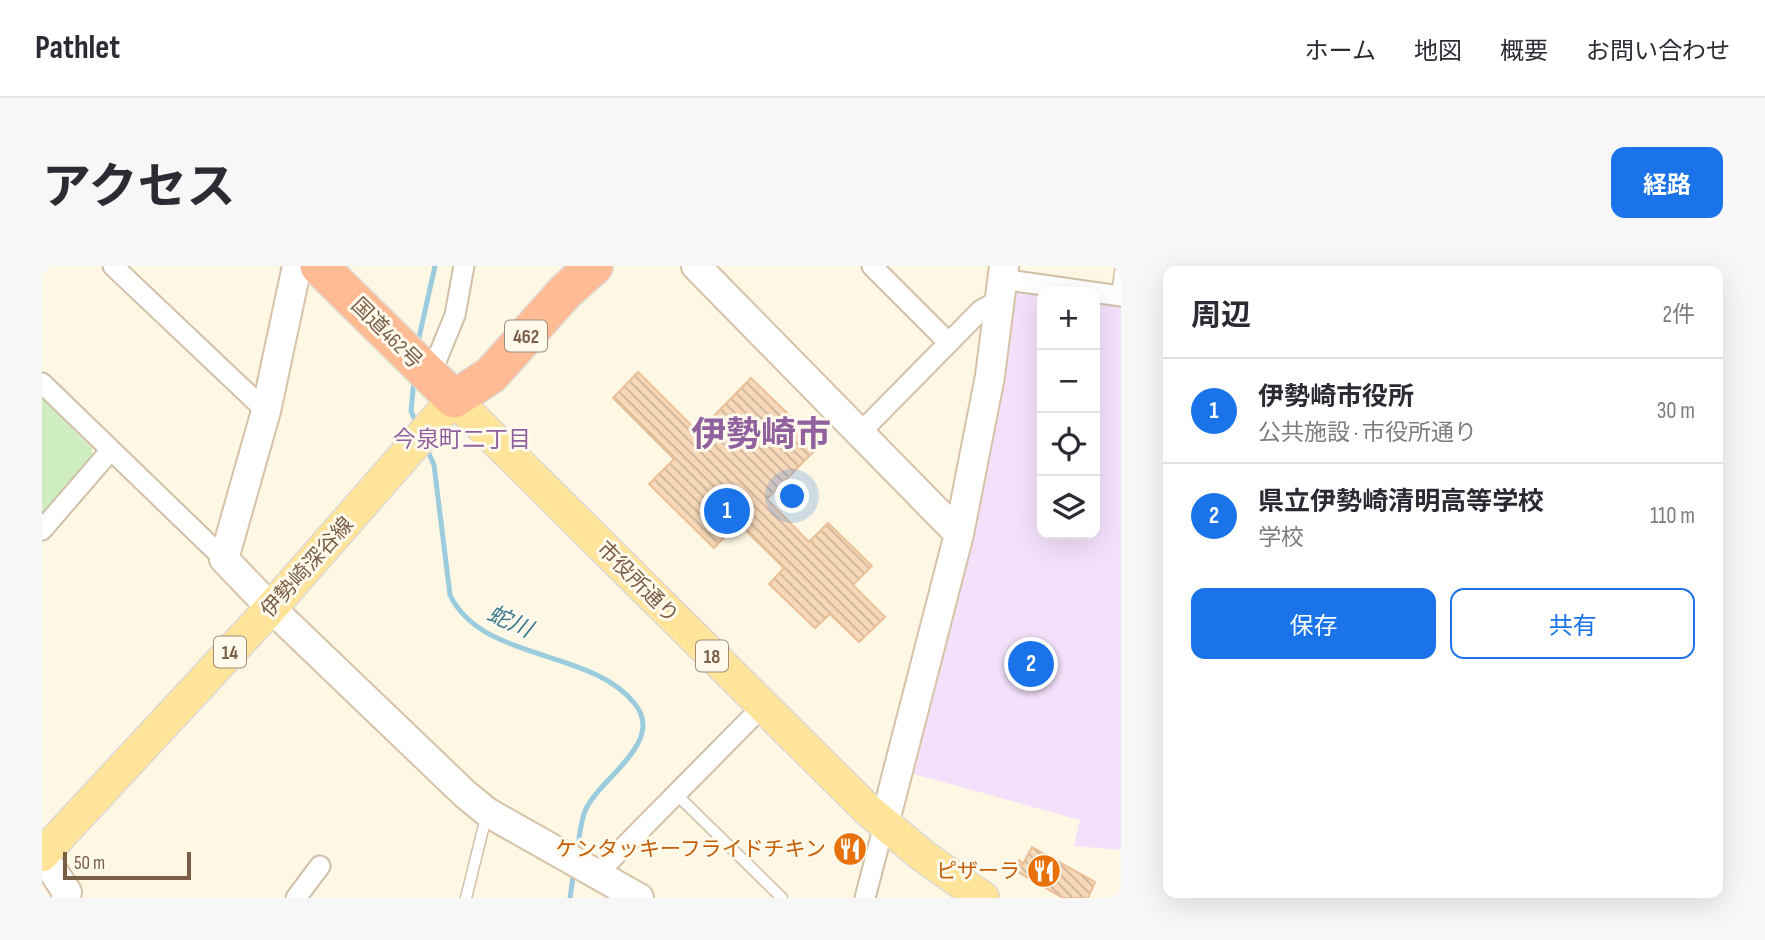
<!DOCTYPE html>
<html lang="ja">
<head>
<meta charset="utf-8">
<style>
  :root { --surface:#fff; --page:#f7f7f7; --text:#2b2b33; --muted:#7c7c81; --line:#e1e1e2; --accent:#1a73e8 }
  body { margin:0; font-family:"Sofia Sans Condensed","Noto Sans JP",sans-serif; background:var(--page); color:var(--text) }
  .controls { position:absolute; right:21px; top:21px; display:grid; overflow:hidden; border-radius:14px; box-shadow:0 7px 28px #0002 }
  .controls button { width:63px; height:63px; display:grid; place-items:center; padding:0; border:0; border-bottom:2px solid var(--line); background:var(--surface); color:var(--text); font:35px sans-serif }
  .scale { position:absolute; left:21px; bottom:18px; width:128px; box-sizing:border-box; padding-left:7px; border:4px solid #7a5e46; border-top:0; font-size:19px; line-height:24px; white-space:nowrap; color:#7a5e46; -webkit-text-stroke:5px #fffaec; paint-order:stroke }
  .you { position:absolute; left:751px; top:231px; width:24px; height:24px; margin:-18px; border:5px solid #fff; border-radius:50%; background:#1a73e8; box-shadow:0 0 0 10px #1a73e833 }
  .badge { display:grid; place-items:center; width:46px; height:46px; border-radius:50%; background:var(--accent); color:#fff; font-size:23px; font-weight:700 }
  .pin { position:absolute; translate:-50% -50%; border:4px solid #fff; box-shadow:0 2px 7px #0006 }
  .list { margin:0; padding:0; list-style:none }
  h2 { display:flex; justify-content:space-between; align-items:center; height:91px; margin:0; padding:0 28px; font-size:30px }
  h2 small { font-size:23px; font-weight:400; color:var(--muted) }
  .list li { display:grid; grid-template-columns:46px 1fr auto; gap:21px; align-items:center; box-sizing:border-box; height:105px; padding:0 28px; border-top:2px solid var(--line) }
  .list b { display:block; font-size:26px; white-space:nowrap }
  .list p { margin:0; font-size:23px; white-space:nowrap; color:var(--muted) }
  .list em { font-size:23px; font-style:normal; color:var(--muted) }
  .actions { display:flex; gap:14px; padding:21px 28px }
  .actions a { flex:1; padding:16px 0; border:2px solid var(--accent); border-radius:14px; text-align:center; font-size:24px; color:var(--accent) }
  .actions .main { background:var(--accent); color:#fff }
  .icon { flex:none; width:38px; height:38px; fill:none; stroke:currentColor; stroke-width:2; stroke-linecap:round; stroke-linejoin:round }
  .map { position:relative; flex:none; width:1079px; height:632px; overflow:hidden; border-radius:14px }
  header { display:flex; align-items:center; gap:42px; box-sizing:border-box; height:98px; padding:0 35px; background:var(--surface); border-bottom:2px solid var(--line) }
  header strong { font-size:33px }
  nav { display:flex; gap:38px; margin-inline-start:auto; font-size:24px }
  .intro { display:flex; align-items:center; justify-content:space-between; box-sizing:border-box; height:168px; padding:0 42px }
  h1 { margin:0; font-size:49px }
  .button { padding:18px 32px; border-radius:14px; background:var(--accent); color:#fff; font-size:24px; font-weight:700 }
  main { display:flex; gap:42px; padding:0 42px }
  aside { flex:1; background:var(--surface); border-radius:14px; box-shadow:0 7px 28px #0002 }
  .map>svg:first-child { display:block }
  .education { fill:#f4e0fb }
  .park { fill:#ceeec0 }
  .lines { fill:none; stroke-linecap:round; stroke-linejoin:round }
  .stream { stroke:#9bccdd; stroke-width:5 }
  .building { fill:url(#building-back-hatch); stroke:#ebc097; stroke-width:2 }
  .lane-casing { stroke:#d1bfa8; stroke-width:13 }
  .street-casing { stroke:#d1bfa8; stroke-width:23 }
  .secondary-casing { stroke:#d7c2a8; stroke-width:32 }
  .primary-casing { stroke:#dfd8d3; stroke-width:35 }
  .highway-casing { stroke:#dfd8d3; stroke-width:40 }
  .lane { stroke:#fff; stroke-width:10 }
  .street { stroke:#fff; stroke-width:19 }
  .secondary { stroke:#fff; stroke-width:28 }
  .primary { stroke:#ffe49a; stroke-width:32 }
  .highway { stroke:#ffbb94; stroke-width:37 }
  .labels { text-anchor:middle; stroke-width:6; stroke-linejoin:round; paint-order:stroke }
  .shield { fill:#fffaec; stroke:#a28d78; stroke-width:2 }
  .shield-label { font-size:19px; font-weight:bold; fill:#7a5e46 }
  .street-label { font-size:21px; fill:#7a5e46; stroke:#fffaec }
  .food-label { font-size:21px; fill:#c56008; stroke:#fffaec; text-anchor:end }
  .neighbourhood-label { font-size:23px; fill:#90619e; stroke:#fffaec }
  .water-label { font-size:23px; font-style:italic; fill:#3d7a90; stroke:#fffaec }
  .town-label { font-size:35px; font-weight:bold; fill:#90619e; stroke:#fffaec }
</style>
</head>
<body>
<header>
<strong>Pathlet</strong>
<nav><a>ホーム</a><a>地図</a><a>概要</a><a>お問い合わせ</a></nav>
</header>
<div class="intro"><h1>アクセス</h1><a class="button">経路</a></div>
<main>
<div class="map">
<svg width="1079" height="632" viewBox="0 0 1079 632">
  <defs>
    <pattern id="building-back-hatch" width="6" height="6" patternUnits="userSpaceOnUse" patternTransform="scale(1.75)"><rect width="6" height="6" fill="#f7d8b8"/><path d="M-1 5l2 2M0 0l6 6M5-1l2 2" fill="none" stroke="#cdb297"/></pattern>
  </defs>
  <rect width="100%" height="100%" fill="#fef7e4"/>
  <path class="education" d="M974,23L1000,26V268H1053V33L1079,36V584L1032,580L1038,554L872,508L927,290L926,278L952,167L970,28Z"/>
  <path class="park" d="M0,132L50,182V190L0,249Z"/>
  <g class="lines">
    <path class="stream" d="M376,76L393,0
      M372,114L369,145L375,159
      M384,181L392,199L408,329C440,396 549,382 593,438C624,477 556,513 543,545C538,558 537,574 535,587
      M528,632L532,604"/>
  </g>
  <path class="building" d="M596,106L656,166L709,112L778,179L725,233L767,276L786,257L830,300L811,319L843,351L817,376L788,348L773,362L727,318L742,302L696,257L672,282L607,218L632,193L571,132Z
    M990,581L1053,616L1046,632H1021L971,603L977,594L981,598Z"/>
  <g class="lines">
    <g class="lane-casing">
      <path id="lane" d="M1075,29L1079,0
        M634,528L740,632
        M424,632L445,547"/>
    </g>
    <g class="street-casing">
      <path id="street" d="M71,0L224,145
        M830,0L906,76
        M959,13L1079,30
        M388,110L413,49L422,0
        M0,117L182,293
        M816,169L939,44L957,34
        M0,264L69,184
        M554,609L721,440
        M254,632L278,600
        M823,632L842,559"/>
    </g>
    <g class="secondary-casing">
      <path id="secondary" d="M255,0L224,145L182,293L229,342L423,528L445,546L597,632
        M654,0L917,268
        M842,559L917,268L948,110L962,0
        M0,589L25,626L24,632"/>
    </g>
    <g class="primary-casing">
      <path id="primary" d="M0,589L229,342L412,133L826,544L880,589L941,632"/>
    </g>
    <g class="highway-casing">
      <path id="highway" d="M277,0L412,133
        M412,133L449,109L523,26L552,0"/>
    </g>
    <use href="#lane" class="lane"/>
    <use href="#street" class="street"/>
    <use href="#secondary" class="secondary"/>
    <use href="#primary" class="primary"/>
    <use href="#highway" class="highway"/>
  </g>
  <defs>
    <g id="restaurant-disc" transform="scale(1.75)"><circle r="9.5" fill="#e8710a" stroke="#fffaec"/><path d="M-5-6h1v4h1v-4h1v4h1v-4h1v5L-1.5 .5V6h-2V.5L-5-1ZM5-6V6H3V1.5H1.5Q1.5-4 5-6Z" fill="#fff"/></g>
  </defs>
  <g fill-rule="evenodd">
    <use href="#restaurant-disc" x="808" y="583"/>
    <use href="#restaurant-disc" x="1002" y="605"/>
  </g>
  <g class="labels">
    <g class="shield">
      <rect x="463" y="54.5" width="42" height="31" rx="5"/>
      <rect x="172" y="370.5" width="32" height="31" rx="5"/>
      <rect x="654" y="374.5" width="32" height="31" rx="5"/>
    </g>
    <g class="shield-label">
      <text x="484" y="77">462</text>
      <text x="188" y="393">14</text>
      <text x="670" y="397">18</text>
    </g>
    <g class="street-label">
      <text transform="translate(345 67) rotate(45)" y="7">国道462号</text>
      <text transform="translate(265 301) rotate(-48)" y="7">伊勢崎深谷線</text>
      <text transform="translate(596 316) rotate(45)" y="7">市役所通り</text>
    </g>
    <g class="food-label">
      <text x="784" y="590">ケンタッキーフライドチキン</text>
      <text x="978" y="612">ピザーラ</text>
    </g>
    <g class="neighbourhood-label">
      <text x="420" y="181">今泉町二丁目</text>
    </g>
    <g class="water-label">
      <text transform="translate(468 355) rotate(24)" y="8">蛇川</text>
    </g>
    <g class="town-label">
      <text x="719" y="180">伊勢崎市</text>
    </g>
  </g>
</svg>
<div class="controls">
<button>+</button>
<button>−</button>
<button><svg class="icon" aria-label="locate" viewBox="0 0 24 24"><circle cx="12" cy="12" r="6"/><path d="M12 2v4M12 18v4M2 12h4M18 12h4"/></svg></button>
<button><svg class="icon" aria-label="layers" viewBox="0 0 24 24"><path d="M12 4l9 5-9 5-9-5zM3 14l9 5 9-5"/></svg></button>
</div>
<div class="scale">50 m</div>
<div class="you"></div>
<div class="pin badge" style="left:685px;top:245px">1</div>
<div class="pin badge" style="left:989px;top:398px">2</div>
</div>
<aside>
<h2>周辺<small>2件</small></h2>
<ul class="list">
<li><span class="badge">1</span><div><b>伊勢崎市役所</b><p>公共施設 · 市役所通り</p></div><em>30 m</em></li>
<li><span class="badge">2</span><div><b>県立伊勢崎清明高等学校</b><p>学校</p></div><em>110 m</em></li>
</ul>
<div class="actions"><a class="main">保存</a><a>共有</a></div>
</aside>
</main>
</body>
</html>
